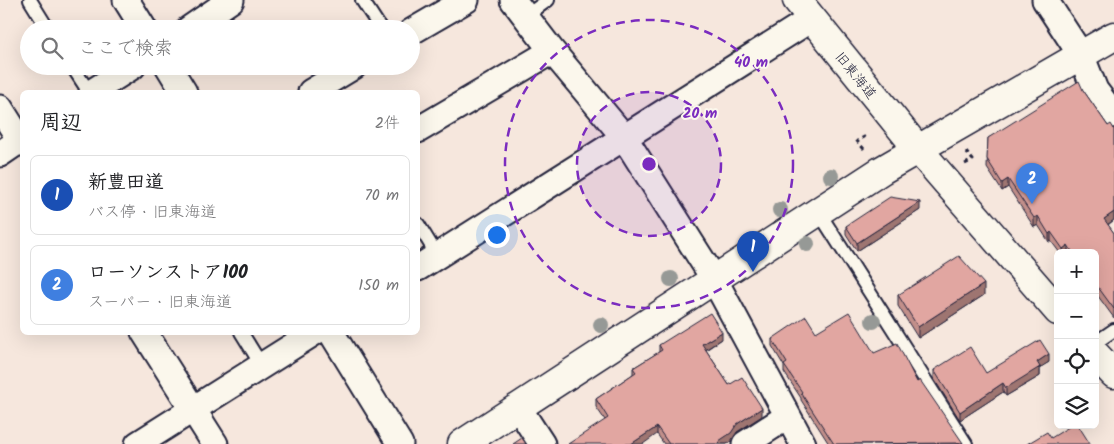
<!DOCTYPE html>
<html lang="ja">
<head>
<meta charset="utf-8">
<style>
  :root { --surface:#fff; --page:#f2f2f2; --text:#202124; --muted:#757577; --line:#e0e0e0; --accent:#db2777 }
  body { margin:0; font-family:Kalam,"Klee One",sans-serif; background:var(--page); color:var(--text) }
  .controls { position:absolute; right:15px; bottom:15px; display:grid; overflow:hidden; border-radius:8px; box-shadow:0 5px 20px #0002 }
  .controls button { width:45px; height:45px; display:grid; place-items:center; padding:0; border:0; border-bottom:1px solid var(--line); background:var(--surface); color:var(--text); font:25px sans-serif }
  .you { position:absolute; left:496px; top:234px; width:18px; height:18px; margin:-12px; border:4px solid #fff; border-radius:50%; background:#1a73e8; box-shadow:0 0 0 8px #1a73e833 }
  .badge { display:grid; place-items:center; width:32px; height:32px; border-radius:50%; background:var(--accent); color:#fff; font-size:16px; font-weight:700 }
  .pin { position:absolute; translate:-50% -41px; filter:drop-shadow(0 1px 2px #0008) }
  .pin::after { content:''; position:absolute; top:26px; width:18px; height:15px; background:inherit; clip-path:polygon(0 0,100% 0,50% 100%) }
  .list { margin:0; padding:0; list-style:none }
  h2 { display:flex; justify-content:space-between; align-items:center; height:65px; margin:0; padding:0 20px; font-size:21px }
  h2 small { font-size:16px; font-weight:400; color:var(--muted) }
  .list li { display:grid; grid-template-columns:32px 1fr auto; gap:15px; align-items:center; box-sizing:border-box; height:80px; margin:0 10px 10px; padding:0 10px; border:1px solid var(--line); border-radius:8px }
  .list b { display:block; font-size:19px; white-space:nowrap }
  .list p { margin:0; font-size:16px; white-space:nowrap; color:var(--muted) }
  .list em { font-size:16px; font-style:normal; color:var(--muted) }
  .icon { flex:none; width:28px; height:28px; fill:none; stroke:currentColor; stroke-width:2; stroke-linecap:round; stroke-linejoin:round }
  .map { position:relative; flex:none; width:1114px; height:444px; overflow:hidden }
  .search { position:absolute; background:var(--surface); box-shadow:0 5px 20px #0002; left:20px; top:20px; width:400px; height:55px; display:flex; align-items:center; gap:12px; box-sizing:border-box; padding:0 18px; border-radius:28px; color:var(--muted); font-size:19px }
  .panel { position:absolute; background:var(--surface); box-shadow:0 5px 20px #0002; left:20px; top:90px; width:400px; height:245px; border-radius:8px }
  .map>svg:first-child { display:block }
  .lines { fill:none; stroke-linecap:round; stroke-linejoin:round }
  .service-casing { stroke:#22223b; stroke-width:16 }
  .minor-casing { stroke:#22223b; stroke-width:29 }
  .tertiary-casing { stroke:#22223b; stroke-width:31 }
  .path { stroke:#22223b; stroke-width:3; stroke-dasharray:4 4; stroke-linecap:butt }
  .service { stroke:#fbf7ec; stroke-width:12 }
  .minor { stroke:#fbf7ec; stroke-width:25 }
  .tertiary { stroke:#fbf7ec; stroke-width:28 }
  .tree { fill:#969996 }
  .wall { fill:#c28f8a; stroke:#22223b }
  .shaded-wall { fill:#9e7471; stroke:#22223b }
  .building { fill:#e1a6a1; stroke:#22223b }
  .ring { fill:none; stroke:#7b2cbf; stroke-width:2.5; stroke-dasharray:9 6 }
  .labels { text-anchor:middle; stroke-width:4; stroke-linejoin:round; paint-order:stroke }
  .street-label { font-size:14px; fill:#22223b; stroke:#fbf7ec }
  .centre { fill:#7b2cbf; stroke:#fbf7ec; stroke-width:2.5 }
  .ring-label { font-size:15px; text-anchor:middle; font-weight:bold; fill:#7b2cbf; stroke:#fbf7ec; stroke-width:4; stroke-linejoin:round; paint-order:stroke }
</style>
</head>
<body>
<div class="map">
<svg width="1114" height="444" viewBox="0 0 1114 444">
  <rect width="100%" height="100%" fill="#f6e7dd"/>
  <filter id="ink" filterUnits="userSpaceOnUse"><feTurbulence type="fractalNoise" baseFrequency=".02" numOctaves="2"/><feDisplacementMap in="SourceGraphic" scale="10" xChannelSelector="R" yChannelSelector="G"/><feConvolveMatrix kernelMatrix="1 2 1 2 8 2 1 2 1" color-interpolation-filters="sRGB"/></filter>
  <g filter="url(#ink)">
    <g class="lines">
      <g class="service-casing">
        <path id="service" d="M30,0L48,29
          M362,0L381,29
          M526,16L548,0
          M72,66L89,92
          M818,211L966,444
          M418,224L437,255
          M241,332L262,366
          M1095,343L1114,330"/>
      </g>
      <g class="minor-casing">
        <path id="minor" d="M126,0L144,29
          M513,0L552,51L624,137L714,279L803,444
          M1045,0L1081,55L1095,90L1114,115
          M189,29L231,0
          M411,32L466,0
          M168,66L184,92
          M92,92L133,66
          M311,92L354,66
          M0,108L22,143
          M418,130L552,51
          M0,154L22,139
          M418,268L811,19
          M144,332L215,444
          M331,332L400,444
          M518,407L542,444
          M138,444L315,332
          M745,444L788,416"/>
      </g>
      <g class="tertiary-casing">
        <path id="tertiary" d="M797,0L917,148L1058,311
          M1095,354L1114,374
          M462,444L882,170L1114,36"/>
      </g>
      <path class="path" d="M864,149L857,141L866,136
        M965,164L973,160L966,152"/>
      <use href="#service" class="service"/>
      <use href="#minor" class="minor"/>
      <use href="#tertiary" class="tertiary"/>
    </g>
    <g class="tree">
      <circle cx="831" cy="176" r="8"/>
      <circle cx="780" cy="210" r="8"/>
      <circle cx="807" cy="244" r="8"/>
      <circle cx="671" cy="279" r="8"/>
      <circle cx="873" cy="321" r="8"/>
      <circle cx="601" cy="325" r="8"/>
    </g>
    <path class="wall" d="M1083,90L1108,126L1114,129V220L1108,225L1114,233V318L1095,292V253H1060L1051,241L1049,242L1038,225L1034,227L1008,187L1002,191L987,168L988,138Z
      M920,210L857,251L846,234V226Z
      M898,295H984L918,338L898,306Z
      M816,332L874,353L917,382L963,444H829L801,400V398L784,372V366L772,346V339Z
      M722,339L706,350L729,385L762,416L737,432L731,441L727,444H664L657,434L605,420L596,407V399L633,374V368L659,352V345Z
      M1049,362L1040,367V376L1006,396L1003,392L960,420L934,379V370L986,373Z"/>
    <path class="shaded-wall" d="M1008,179V187L1002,191V183Z
      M920,202V210L857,251V243Z
      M1114,212V220L1104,227V219Z
      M1038,216V225L1034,227V218Z
      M1051,232V241L1049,242V234Z
      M1068,245V253H1063V249Z
      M984,284V295L918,338V327Z
      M722,332V339L702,352V344Z
      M1049,354V362L1038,369L1040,367V376L1006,396V388L1037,362Z
      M1003,383V392L960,420V412Z
      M762,408V416L737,432L731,441L727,444H719V441L737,424Z
      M657,427V434L643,444H631Z"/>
    <path class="building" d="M1079,81L1083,90L1108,126L1111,124L1114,129V212L1104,219L1114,233V309L1095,283V253H1073L1068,245L1063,249L1051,232L1049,234L1038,216L1034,218L1008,179L1002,183L987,159L988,138Z
      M890,197L920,202L857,243L846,226Z
      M959,256L984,284L918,327L898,295Z
      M849,312L874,353L897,343L917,382L920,380L963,443L833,444H834L801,393L802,392L784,365L787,363L772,339L806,316L816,332Z
      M710,313L722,332L702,344L729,385L742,377L762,408L737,424L731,433L719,441L720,444H669L657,427L631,444H568L608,418L596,399L636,372L633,368L662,350L659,345Z
      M1040,340L1049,354L1037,362L1040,367L1006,388L1003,383L960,412L934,370L970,347L986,373Z
      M1072,425H1078L1090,444H1027L1047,432L1051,438Z
      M522,438L526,444H513Z"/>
  </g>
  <circle cx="649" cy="164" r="72" fill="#7b2cbf" fill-opacity=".12"/>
  <g class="ring">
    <circle cx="649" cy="164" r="72"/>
    <circle cx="649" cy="164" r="144"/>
  </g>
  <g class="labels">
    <g class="street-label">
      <text transform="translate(856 75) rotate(51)" y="5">旧東海道</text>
    </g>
  </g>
  <circle cx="649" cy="164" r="8" class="centre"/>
  <g class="ring-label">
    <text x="751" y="67">40 m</text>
    <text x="700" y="118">20 m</text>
  </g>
</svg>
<div class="controls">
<button>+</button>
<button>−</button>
<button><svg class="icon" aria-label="locate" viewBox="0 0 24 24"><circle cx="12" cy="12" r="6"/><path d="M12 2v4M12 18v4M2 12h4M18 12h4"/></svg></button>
<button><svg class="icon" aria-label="layers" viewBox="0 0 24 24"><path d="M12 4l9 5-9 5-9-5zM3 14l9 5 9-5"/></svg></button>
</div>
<div class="you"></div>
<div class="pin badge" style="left:753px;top:272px;background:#1a4fb4">1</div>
<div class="pin badge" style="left:1032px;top:204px;background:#3f7fe0">2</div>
<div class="search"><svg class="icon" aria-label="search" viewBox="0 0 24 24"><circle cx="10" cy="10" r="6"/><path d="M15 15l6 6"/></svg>ここで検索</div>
<section class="panel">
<h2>周辺<small>2件</small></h2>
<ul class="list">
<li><span class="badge" style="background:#1a4fb4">1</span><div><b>新豊田道</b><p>バス停 · 旧東海道</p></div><em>70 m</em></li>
<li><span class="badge" style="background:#3f7fe0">2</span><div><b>ローソンストア100</b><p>スーパー · 旧東海道</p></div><em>150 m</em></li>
</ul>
</section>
</div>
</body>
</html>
